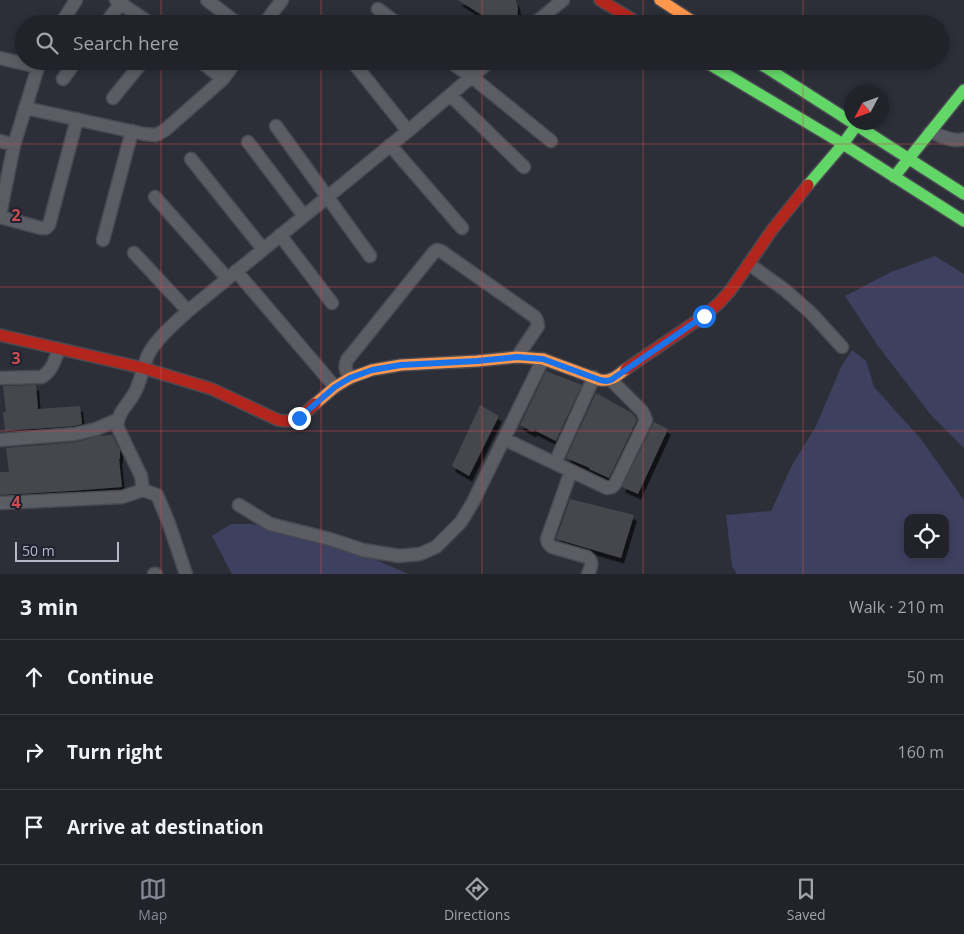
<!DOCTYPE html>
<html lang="en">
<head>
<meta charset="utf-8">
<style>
  :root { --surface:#21222a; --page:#292a32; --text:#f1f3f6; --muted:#a2a4a8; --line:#3e3f47; --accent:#868895 }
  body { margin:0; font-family:"Open Sans",sans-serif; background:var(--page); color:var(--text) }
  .controls { position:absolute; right:15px; bottom:15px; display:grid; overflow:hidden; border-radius:10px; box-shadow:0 2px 8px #0003 }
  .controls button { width:45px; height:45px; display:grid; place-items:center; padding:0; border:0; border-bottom:1px solid var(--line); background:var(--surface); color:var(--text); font:25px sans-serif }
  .compass { position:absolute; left:844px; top:85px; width:45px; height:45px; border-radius:50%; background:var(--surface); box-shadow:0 2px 8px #0003; rotate:229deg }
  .scale { position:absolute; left:15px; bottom:12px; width:104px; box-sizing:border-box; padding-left:5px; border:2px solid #b7b8c7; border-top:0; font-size:14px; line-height:18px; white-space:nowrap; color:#b7b8c7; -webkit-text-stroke:4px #202231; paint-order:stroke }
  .stop { position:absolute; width:15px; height:15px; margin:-11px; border:4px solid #1a73e8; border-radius:50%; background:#fff }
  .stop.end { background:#1a73e8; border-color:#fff; box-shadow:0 1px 5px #0008 }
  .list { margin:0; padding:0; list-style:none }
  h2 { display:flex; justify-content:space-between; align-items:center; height:65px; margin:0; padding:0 20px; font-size:21px }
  h2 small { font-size:16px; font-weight:400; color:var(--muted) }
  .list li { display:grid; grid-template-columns:32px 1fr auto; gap:15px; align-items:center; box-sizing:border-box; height:75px; padding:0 20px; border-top:1px solid var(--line) }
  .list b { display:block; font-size:19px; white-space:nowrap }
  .list em { font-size:16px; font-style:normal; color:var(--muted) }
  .icon { flex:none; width:28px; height:28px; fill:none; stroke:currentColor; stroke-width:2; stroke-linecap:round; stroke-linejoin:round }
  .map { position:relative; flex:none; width:964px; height:574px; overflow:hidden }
  .search { position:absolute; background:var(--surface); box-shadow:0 2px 8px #0003; left:15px; right:15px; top:15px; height:55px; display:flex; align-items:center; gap:12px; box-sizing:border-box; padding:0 18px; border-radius:28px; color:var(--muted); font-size:19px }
  .sheet { height:290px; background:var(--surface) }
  nav { display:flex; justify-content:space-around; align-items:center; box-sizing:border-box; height:70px; border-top:1px solid var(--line); background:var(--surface); font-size:14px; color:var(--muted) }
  nav a { display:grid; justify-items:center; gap:2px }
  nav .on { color:var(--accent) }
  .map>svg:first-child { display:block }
  .water { fill:#3e405f; fill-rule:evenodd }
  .building { fill:#45464e; filter:url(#shadow) }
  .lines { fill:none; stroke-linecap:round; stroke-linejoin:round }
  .street-casing { stroke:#484951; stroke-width:15 }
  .fast-casing { stroke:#484951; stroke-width:14 }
  .slow-casing { stroke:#484951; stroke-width:14 }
  .jam-casing { stroke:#484951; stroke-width:14 }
  .street { stroke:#5c5c65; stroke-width:12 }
  .fast { stroke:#63d668; stroke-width:11 }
  .slow { stroke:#ff974d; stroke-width:11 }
  .jam { stroke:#b3261e; stroke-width:11 }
  .route { stroke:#1a73e8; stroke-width:6 }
  .grid { fill:none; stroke:#ce4c50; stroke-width:1; stroke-opacity:0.55 }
  .grid-label { font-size:16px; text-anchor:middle; font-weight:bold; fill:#ce4c50; stroke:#202231; stroke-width:4; stroke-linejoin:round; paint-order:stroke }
</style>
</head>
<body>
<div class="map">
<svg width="964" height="574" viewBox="0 0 964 574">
  <defs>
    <filter id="shadow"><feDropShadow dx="3" dy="5.5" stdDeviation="0" flood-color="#0009"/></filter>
  </defs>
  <rect width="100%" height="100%" fill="#2c2e38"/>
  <path class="water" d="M935,256L964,274V448L931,415L878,346L845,296L891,272Z
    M852,350L866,361L874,387L921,439L964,500V574H737L732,566L726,515L771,511L791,467L816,426L841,367ZM908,518H945V555H908Z
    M231,524H252L294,534L372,558L408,574H232L212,536Z"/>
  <path class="building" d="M458,0H516L518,9L517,21L514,24H496Z
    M546,371L582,385L556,441L534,430L533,432L520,425Z
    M36,385L38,409L80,406L82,424L74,426L5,431L3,412H6L3,386Z
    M596,393L632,413L637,420L609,478L589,469L590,468L566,458Z
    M480,405L499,416L469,476L452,466Z
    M654,422L668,429L638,494L622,487Z
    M112,435L120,450V459H119L122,487L70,491L0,495V472H9L6,448L76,442L99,436Z
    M570,499L634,515L621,558L556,539Z"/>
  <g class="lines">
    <g class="street-casing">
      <path id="street" d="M116,0L151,24
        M207,0L238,24
        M378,9L398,24
        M61,24L76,0
        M105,24L121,3
        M264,24L282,0
        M534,24L563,0
        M0,58L38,67
        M200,61L223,79
        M352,61L408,131
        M449,61L472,77L551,141
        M63,79L76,61
        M450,95L524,167
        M113,98L143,61
        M25,108L144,134L156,135L165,130L223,79L236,61
        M276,126L370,256
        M930,132C940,135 954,143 964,139
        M0,141L14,145
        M248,142L304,216
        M390,145L462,228
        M191,159L263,249
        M155,197L227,278
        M0,214L14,145L38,67L41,61
        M0,217L41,228H46L49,225L77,119
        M280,235L332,303
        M103,240L132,131
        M134,253L188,311
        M749,264L785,290L811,313L842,347
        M236,271L335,387
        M0,378L42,377C53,370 55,359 59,349
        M350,378C346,371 344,367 347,360L434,252L437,250L441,251L535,317L537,321L538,326L517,357
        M504,439L607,488L612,487L615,484L646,420L642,411L611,380
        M0,440L75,434L96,429L117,420
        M555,463L594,377
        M571,471L547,539L548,543L552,547L587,557C594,562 591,567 588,574
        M143,490L157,495L168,521L186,574
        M0,503L122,497L143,490L141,476L117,426C118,411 129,404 135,392C141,380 143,367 148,355C156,339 175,323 188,311L408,131L490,61
        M239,505L270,524L330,539L363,550L399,556L420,554L436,547L461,522L473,502L543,359
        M154,574H156"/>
    </g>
    <g class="fast-casing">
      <path id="fast" d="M704,61L843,144L964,221
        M756,61L964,194
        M894,177L964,90
        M808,185L843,144L856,126"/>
    </g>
    <g class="slow-casing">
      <path id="slow" d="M660,0L697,24
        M315,404L335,387L350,378L372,370L401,365L477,361L517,357L543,359L600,380C611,382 618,375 626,369"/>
    </g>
    <g class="jam-casing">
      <path id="jam" d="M600,0L640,24
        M0,335L143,368L212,389L278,420C295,424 303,415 315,404
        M626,369L704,316L719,303L730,291L772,230L808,185"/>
    </g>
    <use href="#street" class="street"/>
    <use href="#fast" class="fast"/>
    <use href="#slow" class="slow"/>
    <use href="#jam" class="jam"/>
  </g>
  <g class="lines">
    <path class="route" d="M299,418L335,387L350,378L372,370L401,365L477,361L517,357L543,359L600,380L606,381L611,380L704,316"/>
  </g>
  <path class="grid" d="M161,0V24M321,0V24M482,0V24M643,0V24M803,0V24M161,61V574M321,61V574M482,61V574M643,61V574M803,61V574M0,144H964M0,287H964M0,431H964"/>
  <g class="grid-label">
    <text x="16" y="221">2</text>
    <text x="16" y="364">3</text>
    <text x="16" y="508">4</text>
  </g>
</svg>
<div class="controls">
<button><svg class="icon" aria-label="locate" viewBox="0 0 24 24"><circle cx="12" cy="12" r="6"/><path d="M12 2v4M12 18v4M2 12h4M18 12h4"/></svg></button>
</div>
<svg class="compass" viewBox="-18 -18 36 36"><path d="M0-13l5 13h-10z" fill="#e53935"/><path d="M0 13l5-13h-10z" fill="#a2a4a8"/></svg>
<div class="scale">50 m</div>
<div class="stop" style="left:704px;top:316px"></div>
<div class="stop end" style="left:299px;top:418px"></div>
<div class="search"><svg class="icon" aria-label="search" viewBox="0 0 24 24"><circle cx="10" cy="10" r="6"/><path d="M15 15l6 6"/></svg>Search here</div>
</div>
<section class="sheet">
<h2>3 min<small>Walk · 210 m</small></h2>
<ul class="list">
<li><svg class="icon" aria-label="ahead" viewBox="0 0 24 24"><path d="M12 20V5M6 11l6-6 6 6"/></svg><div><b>Continue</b></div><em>50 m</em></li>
<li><svg class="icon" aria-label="right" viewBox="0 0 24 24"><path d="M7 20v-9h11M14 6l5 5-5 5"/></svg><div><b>Turn right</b></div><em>160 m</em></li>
<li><svg class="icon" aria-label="arrive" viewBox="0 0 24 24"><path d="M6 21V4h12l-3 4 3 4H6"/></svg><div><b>Arrive at destination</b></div></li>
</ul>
</section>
<nav>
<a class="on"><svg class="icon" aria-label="map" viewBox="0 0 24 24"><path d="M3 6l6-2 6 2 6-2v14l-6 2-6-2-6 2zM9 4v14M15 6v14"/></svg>Map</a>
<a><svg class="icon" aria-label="directions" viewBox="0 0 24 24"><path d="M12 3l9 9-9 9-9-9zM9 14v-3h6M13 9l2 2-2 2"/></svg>Directions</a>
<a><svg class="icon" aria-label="saved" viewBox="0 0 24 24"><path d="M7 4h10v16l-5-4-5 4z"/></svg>Saved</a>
</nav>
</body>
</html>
